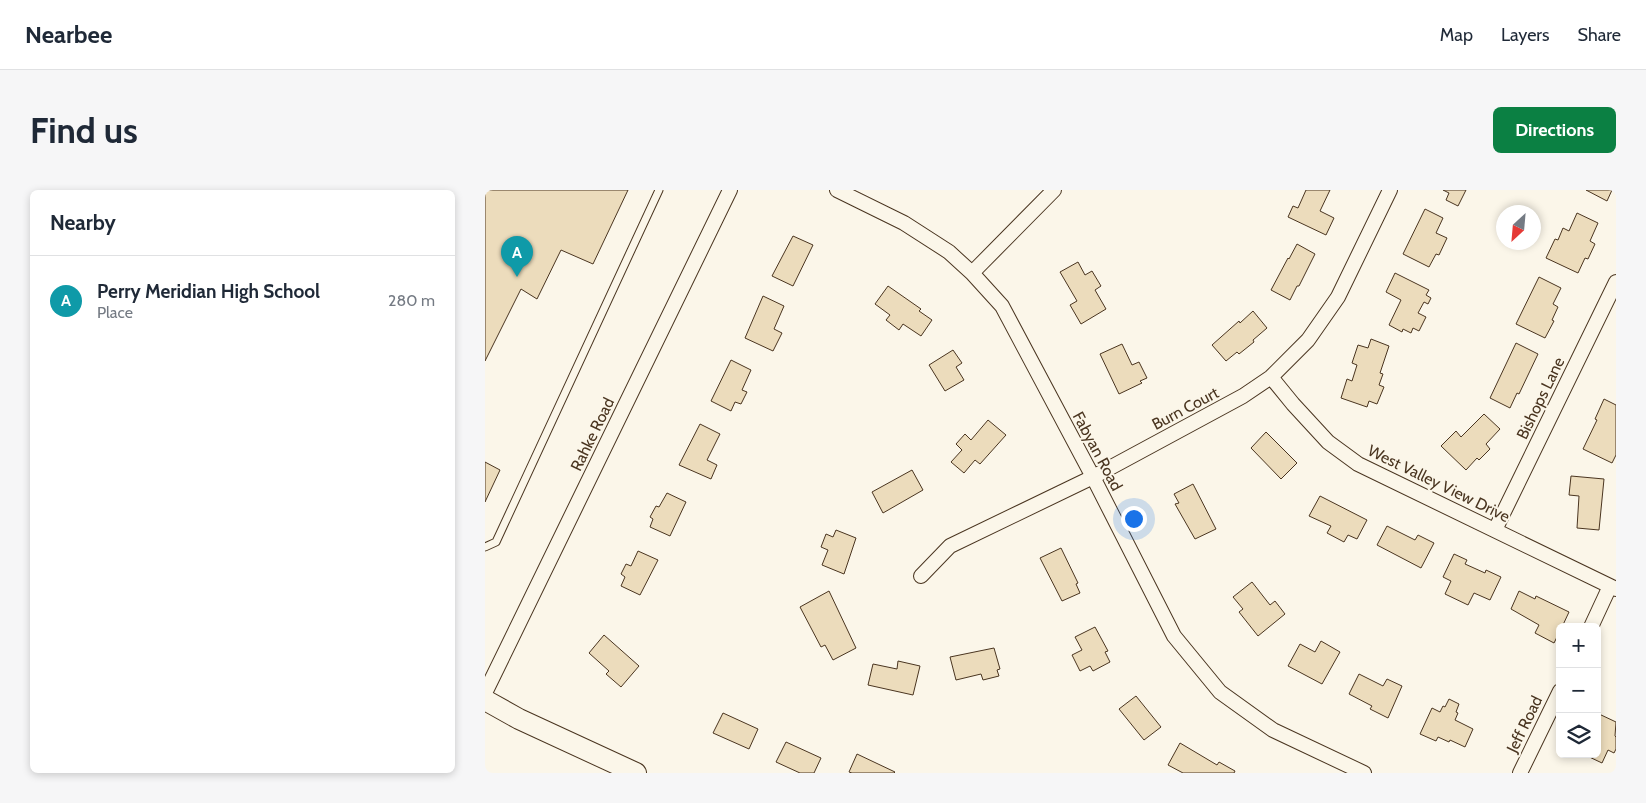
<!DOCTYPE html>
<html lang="en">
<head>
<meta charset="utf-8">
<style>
  :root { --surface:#fff; --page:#f6f6f7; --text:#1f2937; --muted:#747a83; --line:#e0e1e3; --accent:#0b8043 }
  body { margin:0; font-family:Cabin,sans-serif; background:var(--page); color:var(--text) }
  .controls { position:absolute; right:15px; bottom:15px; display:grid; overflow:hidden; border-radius:8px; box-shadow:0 2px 8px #0003 }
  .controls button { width:45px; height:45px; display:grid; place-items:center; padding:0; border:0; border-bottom:1px solid var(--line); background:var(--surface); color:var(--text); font:25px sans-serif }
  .compass { position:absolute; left:1011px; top:15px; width:45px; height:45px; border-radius:50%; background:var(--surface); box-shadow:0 2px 8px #0003; rotate:206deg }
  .you { position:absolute; left:648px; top:328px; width:18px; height:18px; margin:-12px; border:4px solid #fff; border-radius:50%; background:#1a73e8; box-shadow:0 0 0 8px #1a73e833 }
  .badge { display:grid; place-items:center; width:32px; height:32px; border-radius:50%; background:var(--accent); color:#fff; font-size:16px; font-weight:700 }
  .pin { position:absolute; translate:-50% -41px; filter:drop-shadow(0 1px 2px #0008) }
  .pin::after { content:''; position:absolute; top:26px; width:18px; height:15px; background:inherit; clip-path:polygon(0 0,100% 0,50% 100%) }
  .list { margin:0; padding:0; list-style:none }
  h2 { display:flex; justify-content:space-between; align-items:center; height:65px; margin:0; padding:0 20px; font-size:21px }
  h2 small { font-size:16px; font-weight:400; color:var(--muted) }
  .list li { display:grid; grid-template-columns:32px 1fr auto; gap:15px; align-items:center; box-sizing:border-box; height:90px; padding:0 20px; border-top:1px solid var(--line) }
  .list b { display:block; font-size:19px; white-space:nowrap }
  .list p { margin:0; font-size:16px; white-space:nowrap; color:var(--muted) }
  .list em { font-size:16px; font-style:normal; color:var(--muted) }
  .icon { flex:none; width:28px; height:28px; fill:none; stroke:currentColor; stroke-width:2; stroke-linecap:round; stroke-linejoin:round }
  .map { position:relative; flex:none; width:1131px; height:583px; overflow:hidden; border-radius:8px }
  header { display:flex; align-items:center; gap:30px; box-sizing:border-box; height:70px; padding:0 25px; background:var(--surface); border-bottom:1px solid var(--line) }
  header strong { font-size:24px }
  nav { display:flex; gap:28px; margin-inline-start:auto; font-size:18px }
  .intro { display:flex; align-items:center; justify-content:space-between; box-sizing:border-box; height:120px; padding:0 30px }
  h1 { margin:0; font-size:35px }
  .button { padding:12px 22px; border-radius:8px; background:var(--accent); color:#fff; font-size:18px; font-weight:700 }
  main { display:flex; gap:30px; padding:0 30px }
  aside { flex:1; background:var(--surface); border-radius:8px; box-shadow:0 2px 8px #0003 }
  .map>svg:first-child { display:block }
  .building { fill:#ecdcbc; stroke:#4a3520 }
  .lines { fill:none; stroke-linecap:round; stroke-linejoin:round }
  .lane-casing { stroke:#4a3520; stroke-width:9 }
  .street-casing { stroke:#4a3520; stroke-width:16 }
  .secondary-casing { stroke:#4a3520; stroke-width:22 }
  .lane { stroke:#fbf6e9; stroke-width:7 }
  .street { stroke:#fbf6e9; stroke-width:14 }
  .secondary { stroke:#fbf6e9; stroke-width:20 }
  .labels { text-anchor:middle; stroke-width:4; stroke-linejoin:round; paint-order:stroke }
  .street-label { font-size:16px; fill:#4a3520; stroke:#fbf6e9 }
</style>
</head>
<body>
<header>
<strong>Nearbee</strong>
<nav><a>Map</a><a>Layers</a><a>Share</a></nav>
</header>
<div class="intro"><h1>Find us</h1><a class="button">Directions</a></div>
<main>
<aside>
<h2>Nearby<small></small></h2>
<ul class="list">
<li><span class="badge" style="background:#0f9aa8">A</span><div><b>Perry Meridian High School</b><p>Place</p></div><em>280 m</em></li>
</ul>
</aside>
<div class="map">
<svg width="1131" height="583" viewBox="0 0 1131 583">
  <rect width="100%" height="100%" fill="#fbf6e9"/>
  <path class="building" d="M0,0H143L108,74L76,60L52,109L36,99L0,171Z
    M821,0H845L835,21L849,28L841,45L803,27L808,16L813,18Z
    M958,0H981L973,16L961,10L964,3Z
    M1101,0H1127L1122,11Z
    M940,19L958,28L951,43L962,48L954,65L951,64L944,77L918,64Z
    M1092,23L1113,33L1105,51L1110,54L1103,69L1100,68L1093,83L1061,68L1070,49L1073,50L1078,38L1084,41Z
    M308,46L328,55L308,96L287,86Z
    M812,54L830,64L814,96H812L805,110L786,100L803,68L804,69Z
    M593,72L600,85L607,81L616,96L610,100L621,119L596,134L585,115L592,111L575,82Z
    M910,83L944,100L941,105L946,108L943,114L939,112L933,123L941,127L934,141L928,138L926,143L918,139L917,142L904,135L916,110L901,102Z
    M1054,87L1076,98L1068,114L1073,117L1067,130L1069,131L1060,148L1031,134Z
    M403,96L436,119L434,121L447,130L436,146L418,134L414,140L401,130L405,125L390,114Z
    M278,106L299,116L289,139L297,143L288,161L260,148Z
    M768,121L782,138L768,150L769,152L754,164L752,162L741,171L727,155L754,131L755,133Z
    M886,149L904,156L895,183L898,184L894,195L899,197L892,214L884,211L882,217L856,208L862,189L867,191L872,175L867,173L873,155L883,158Z
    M1031,153L1053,164L1034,204L1032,203L1025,218L1005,208Z
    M637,154L647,175L654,172L662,188L655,191L657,193L634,204L615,164Z
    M468,160L477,173L471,177L479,190L460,201L444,175Z
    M246,170L266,180L257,200L262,202L256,214L250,212L246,221L226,211Z
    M1119,209L1131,215V265L1127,273L1098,259L1112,230L1110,229Z
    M999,224L1015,239L1001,254L1005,259L994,270L992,268L981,280L956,256L971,241L976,247Z
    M503,230L521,245L495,274L490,270L479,283L466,272L477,260L471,254L480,244L486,250Z
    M215,234L235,244L222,270L232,275L226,289L194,275Z
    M781,242L812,273L796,289L766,258Z
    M0,272L15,280L0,312Z
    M427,280L438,300L398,323L387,302Z
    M1086,286L1119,289L1114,340L1092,338L1094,306L1084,305Z
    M708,294L731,339L710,349L690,314L694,313L689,304Z
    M182,303L201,312L185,346L165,337L168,329L165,327L171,316L174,317Z
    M835,306L882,330L872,349L863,345L859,352L842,343L846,336L824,326Z
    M902,336L930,350L933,345L949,353L936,378L892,355Z
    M351,340L371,348L359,384L337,375L343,360L336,357L341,344L348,347Z
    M576,358L593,393L591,394L595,403L577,411L555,368Z
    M153,361L173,370L155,405L136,396L140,387L136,384L141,374L146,376Z
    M969,364L982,370L980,374L1000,383L1001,380L1016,387L1005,410L989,403L983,415L960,404L966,391L958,387Z
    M767,392L785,415L790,411L800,424L773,446L754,422L758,419L748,407Z
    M344,401L371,458L348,470L340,455L336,457L315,417Z
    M1034,401L1050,409L1051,406L1084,422L1077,437H1075V441L1069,453L1050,443L1054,435L1026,419Z
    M610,437L623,461L620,462L625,472L608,481L605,476L595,481L587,465L597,460L590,447Z
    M119,445L154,476L136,497L121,484L124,481L104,463Z
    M836,451L855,462L837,494L803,476L815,454L830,462Z
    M509,458L515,479L512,480L514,486L498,490L496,484L471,490L465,467Z
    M413,471L435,476L428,505L383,495L388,474L412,479Z
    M874,484L898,496L902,489L917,496L903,528L885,519L887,516L864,504Z
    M651,506L676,537L659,550L634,519Z
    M964,509L974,514L971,522L973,523L970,530L988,539L980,557L965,550L964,552L953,547L951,551L935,544L947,518L955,522L958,516L960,517Z
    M238,523L273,539L264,559L228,543Z
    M1114,524L1131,532L1130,546L1131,547V559L1129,563L1123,560L1117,573L1098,564H1112V527Z
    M301,552L336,568L329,583H315L291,572Z
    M695,553L732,575L734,572L750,581L749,583H698L683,575Z
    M372,564L410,582L409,583H367L364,582Z"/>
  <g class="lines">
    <g class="lane-casing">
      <path id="lane" d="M0,357L11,352L174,0"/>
    </g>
    <g class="street-casing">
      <path id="street" d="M352,0L419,33L464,62L487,83L517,116L608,287L689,446L735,502L788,540L879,583
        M487,83L569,0
        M786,187L808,214L843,252L873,274L1131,399
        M1010,340L1131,92
        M436,386L465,356L608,287L758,206L786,187L823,150L853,107L905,0
        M1106,437L1125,396
        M0,503L245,0
        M1035,583L1075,501"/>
    </g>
    <g class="secondary-casing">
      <path id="secondary" d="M0,510L34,529L151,583"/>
    </g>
    <use href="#lane" class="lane"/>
    <use href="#street" class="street"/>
    <use href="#secondary" class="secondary"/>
  </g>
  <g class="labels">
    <g class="street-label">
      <text transform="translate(1055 208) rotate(-64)" y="6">Bishops Lane</text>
      <text transform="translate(700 218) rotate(-28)" y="6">Burn Court</text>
      <text transform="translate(107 244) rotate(-64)" y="6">Rahke Road</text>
      <text transform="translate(613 261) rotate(62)" y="6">Fabyan Road</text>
      <text transform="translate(954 293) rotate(26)" y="6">West Valley View Drive</text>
      <text transform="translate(1039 534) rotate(-64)" y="6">Jeff Road</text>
    </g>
  </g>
</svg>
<div class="controls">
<button>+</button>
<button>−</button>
<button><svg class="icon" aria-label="layers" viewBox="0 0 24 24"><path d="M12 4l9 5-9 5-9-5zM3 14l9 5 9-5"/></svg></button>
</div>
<svg class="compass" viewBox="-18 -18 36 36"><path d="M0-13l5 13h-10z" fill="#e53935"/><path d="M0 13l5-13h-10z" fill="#747a83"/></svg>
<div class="you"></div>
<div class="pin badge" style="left:32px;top:87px;background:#0f9aa8">A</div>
</div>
</main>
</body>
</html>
